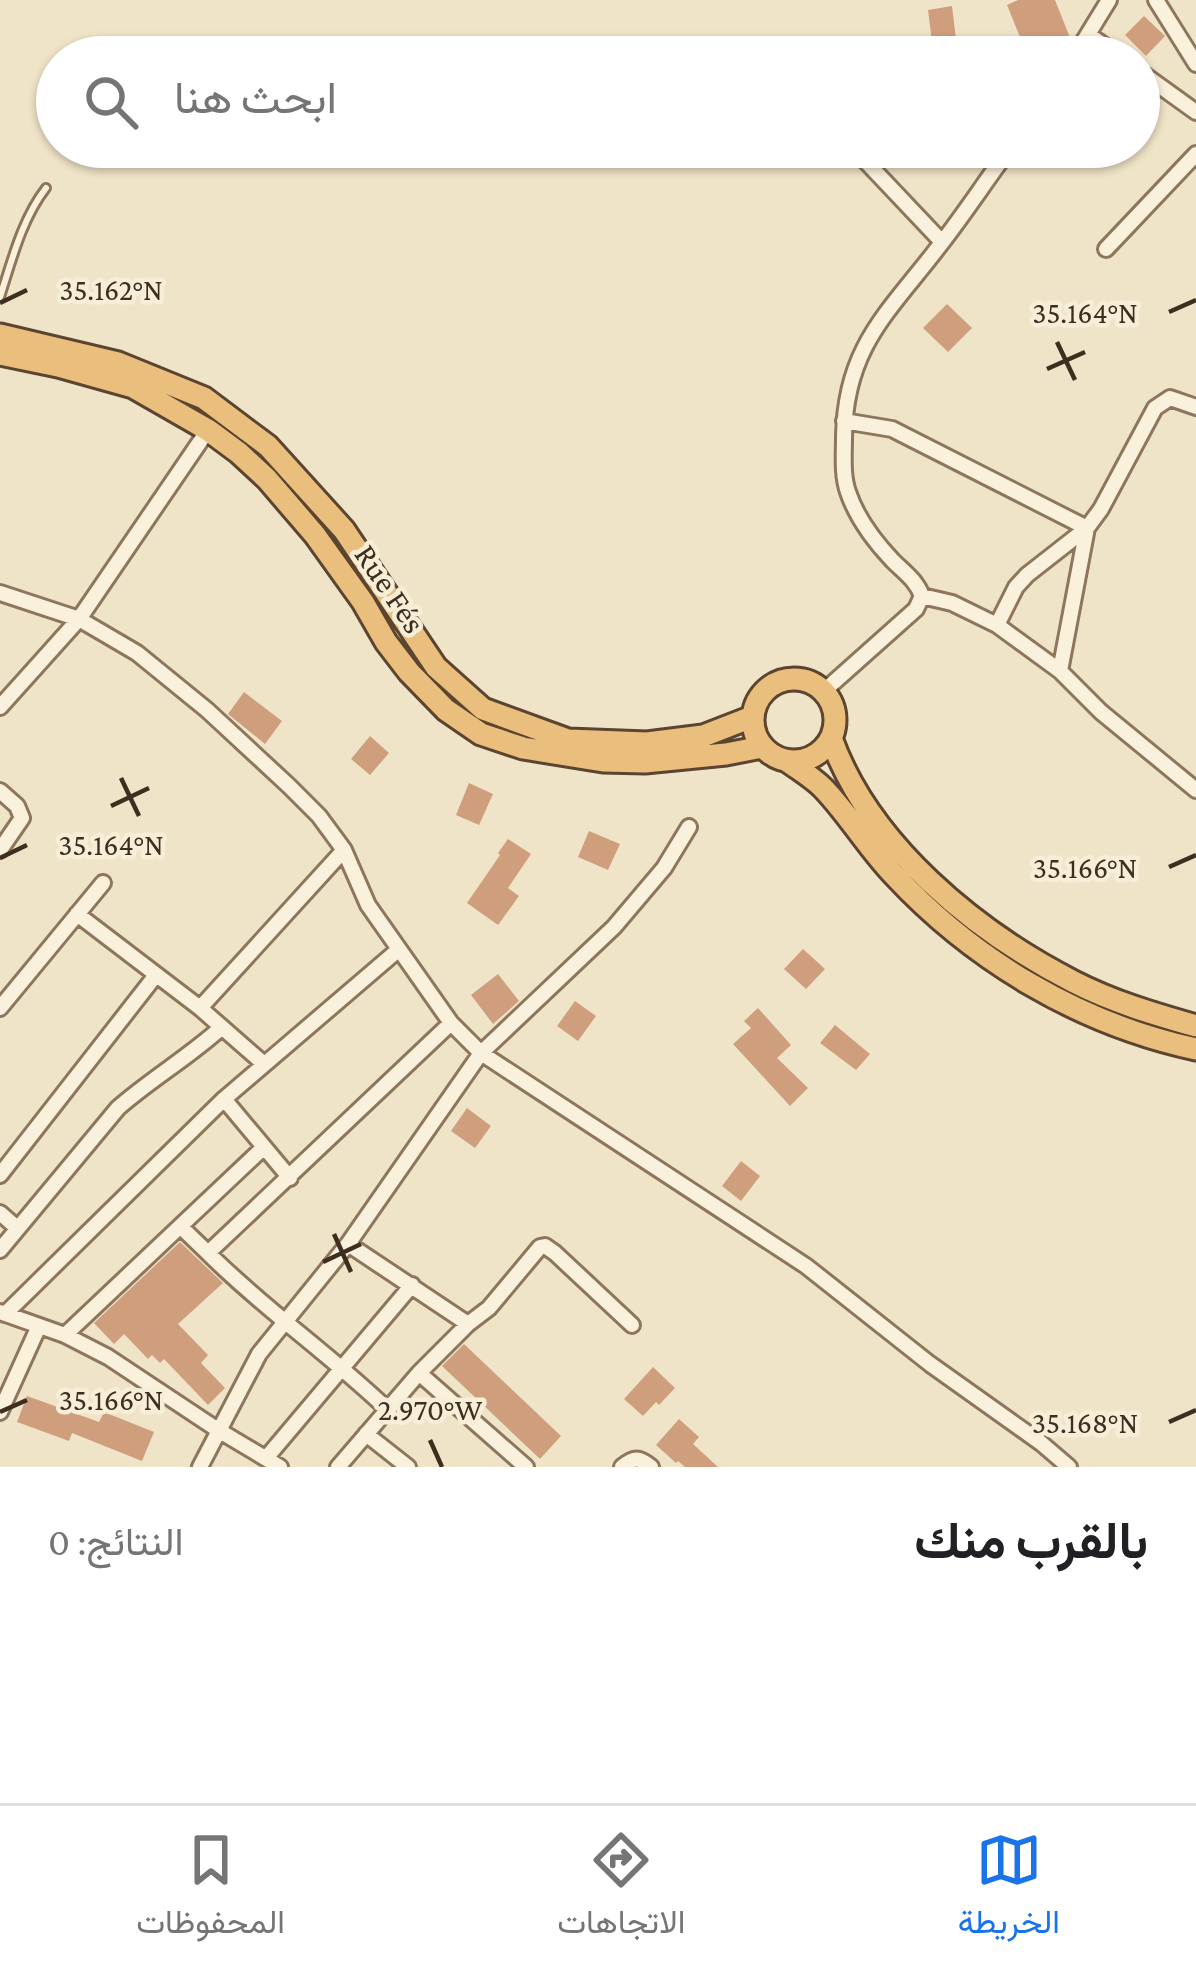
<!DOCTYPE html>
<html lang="ar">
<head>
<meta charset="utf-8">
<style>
  :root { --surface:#fff; --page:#f6f6f6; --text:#202124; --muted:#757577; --line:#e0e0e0; --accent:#1a73e8 }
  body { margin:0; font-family:"Crimson Pro",Vazirmatn,serif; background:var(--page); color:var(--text); direction:rtl }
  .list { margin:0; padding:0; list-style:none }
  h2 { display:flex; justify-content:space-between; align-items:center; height:156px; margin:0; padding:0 48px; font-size:51px }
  h2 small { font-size:39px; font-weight:400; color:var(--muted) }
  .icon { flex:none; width:66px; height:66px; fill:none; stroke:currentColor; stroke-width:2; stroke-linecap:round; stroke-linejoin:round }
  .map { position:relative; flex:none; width:1196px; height:1467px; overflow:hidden; direction:ltr }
  .search { position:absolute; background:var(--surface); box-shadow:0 3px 9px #0004; left:36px; right:36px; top:36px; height:132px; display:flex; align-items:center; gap:30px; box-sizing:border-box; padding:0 42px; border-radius:66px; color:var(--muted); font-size:45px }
  .sheet { height:336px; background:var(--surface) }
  nav { display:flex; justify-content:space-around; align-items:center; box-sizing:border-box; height:168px; border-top:3px solid var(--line); background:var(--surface); font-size:33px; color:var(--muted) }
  nav a { display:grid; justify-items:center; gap:6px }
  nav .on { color:var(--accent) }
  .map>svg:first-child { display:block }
  .building { fill:#cf9f7d }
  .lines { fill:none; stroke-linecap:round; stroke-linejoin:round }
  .service-casing { stroke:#8d765c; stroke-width:12 }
  .minor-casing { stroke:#8d765c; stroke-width:20 }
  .trunk-casing { stroke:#5b4430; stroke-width:27 }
  .service { stroke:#faf1dc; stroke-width:6 }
  .minor { stroke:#faf1dc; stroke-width:14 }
  .trunk { stroke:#eabe7c; stroke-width:21 }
  .ticks { fill:none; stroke:#3d2e20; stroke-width:4.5 }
  .labels { text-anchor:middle; stroke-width:9; stroke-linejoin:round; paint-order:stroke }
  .street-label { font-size:33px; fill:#3d2e20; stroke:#f7eed8 }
  .ticks-label { font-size:30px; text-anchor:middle; fill:#3d2e20; stroke:#f7eed8; stroke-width:9; stroke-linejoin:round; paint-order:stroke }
</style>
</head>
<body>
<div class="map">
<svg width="1196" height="1467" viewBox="0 0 1196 1467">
  <rect width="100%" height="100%" fill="#f0e4c8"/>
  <path class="building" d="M1018,0H1055L1071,40L1064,51L1050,57H1028L1007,5Z
    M952,6L956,39L932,42L928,10Z
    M1144,16L1165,36L1146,56L1125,35Z
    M947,304L972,328L948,352L923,328Z
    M244,692L282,721L265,744L228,714Z
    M370,736L389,753L370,775L351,759Z
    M469,783L493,794L479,825L456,815Z
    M589,831L620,844L608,870L578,857Z
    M508,839L531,854L508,888L519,896L498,925L467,903L500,855L498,853Z
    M803,949L825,969L806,989L784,969Z
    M498,974L519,1001L493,1024L471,995Z
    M575,1001L596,1016L578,1041L557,1026Z
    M758,1008L791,1045L777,1058L808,1088L790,1106L733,1044L751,1028L744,1021Z
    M835,1025L870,1054L856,1070L820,1043Z
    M467,1108L491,1126L475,1148L451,1131Z
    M741,1161L760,1176L741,1201L722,1186Z
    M180,1242L223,1283L178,1324L208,1355L201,1363L225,1388L208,1405L164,1359L160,1363L152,1355L148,1359L124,1334L114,1344L94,1323Z
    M464,1344L561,1436L540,1459L442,1366Z
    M653,1367L675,1388L659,1405L656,1402L643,1416L624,1399Z
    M27,1396L99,1422L104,1412L154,1432L142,1461L72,1433L69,1441L17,1422Z
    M679,1419L699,1437L693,1444L718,1467H685L678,1461L676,1463L656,1445Z"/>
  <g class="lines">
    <g class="service-casing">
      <path id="service" d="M0,297C12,260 22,219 46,188"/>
    </g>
    <g class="minor-casing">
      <path id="minor" d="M1156,0L1196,64
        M1089,35L1120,57
        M1074,57L1109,0
        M1139,71L1196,112
        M854,149L942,242
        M1106,249L1196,154
        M844,421L892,429L1087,528L1060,671
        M0,593L79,619L137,653L207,710L289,786L319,816L344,850L368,905L451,1023L481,1053L806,1266L930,1364L1041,1443L1069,1467
        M922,596L952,603L997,625L1060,671L1101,712L1196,790
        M997,625L1016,587L1027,575L1087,528L1101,509L1155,408L1170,398L1196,407
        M824,691L916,609L922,596C916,580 905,573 893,561C874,541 857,519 848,492C842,475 844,455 844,437C845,346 890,311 940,245C965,213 987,179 1011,147
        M0,707L79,619L208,430
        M0,791L17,806L22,818L0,850
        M77,914L200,1008
        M0,1008L103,883
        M264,1064L200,1008L344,850
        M224,1099L290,1178
        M0,1175L156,975
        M0,1213L17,1228
        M181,1227L208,1253
        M348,1244L468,1324
        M0,1250L118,1108C151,1079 189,1057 222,1027
        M0,1312L65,1335L108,1357L218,1430L280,1467
        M5,1314L224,1099L398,950
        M65,1335L263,1148
        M419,1373L526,1467
        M389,1411C331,1355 265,1310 208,1253L451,1023
        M0,1412L39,1326
        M366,1434L408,1467
        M267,1457L412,1285
        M200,1467L259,1354L348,1244L481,1053L614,927L664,868L689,827
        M338,1467L419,1373L468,1324L489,1308L540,1247L545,1246L555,1253L632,1325
        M622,1467C634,1457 639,1457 651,1467"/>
    </g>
    <g class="trunk-casing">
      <path id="trunk" d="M0,335L118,363L204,398L268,446L344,530L436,667L483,709L568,740L647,743L703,736L752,717
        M0,354L58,366L133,387L208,430L239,453L267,479L315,535L363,602L386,642L409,672L446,710L481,734L523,748L603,761L645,762L726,754L762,747
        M753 720a41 41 0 1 1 82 0a41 41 0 1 1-82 0Z
        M831,738C869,845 976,932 1074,982C1113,1002 1154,1014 1196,1026
        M786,760C798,769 812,777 823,788C849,815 868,848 894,875C974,961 1080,1024 1196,1049"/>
    </g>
    <use href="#service" class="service"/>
    <use href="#minor" class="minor"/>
    <use href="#trunk" class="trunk"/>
  </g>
  <path class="ticks" d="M0,303L27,290M1169,312L1196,300M1057,342L1075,380M1047,369L1085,352M121,778L139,816M111,806L149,788M0,858L27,845M1169,867L1196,855M334,1234L351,1272M323,1262L361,1244M0,1412L27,1400M1169,1422L1196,1410M430,1440L442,1467"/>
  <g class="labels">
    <g class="street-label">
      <text transform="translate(391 588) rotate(56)" y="12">Rue Fés</text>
    </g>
  </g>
  <g class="ticks-label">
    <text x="111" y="300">35.162°N</text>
    <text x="1085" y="323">35.164°N</text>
    <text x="111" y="855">35.164°N</text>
    <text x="1085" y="878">35.166°N</text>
    <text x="111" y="1410">35.166°N</text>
    <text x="430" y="1420">2.970°W</text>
    <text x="1085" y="1433">35.168°N</text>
  </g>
</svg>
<div class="search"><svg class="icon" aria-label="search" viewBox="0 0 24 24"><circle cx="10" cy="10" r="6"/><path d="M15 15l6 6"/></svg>ابحث هنا</div>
</div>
<section class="sheet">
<h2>بالقرب منك<small>النتائج: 0</small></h2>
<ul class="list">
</ul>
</section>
<nav>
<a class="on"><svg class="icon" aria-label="map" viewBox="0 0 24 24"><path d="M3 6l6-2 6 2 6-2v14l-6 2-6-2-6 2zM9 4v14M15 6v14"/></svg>الخريطة</a>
<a><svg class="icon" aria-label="directions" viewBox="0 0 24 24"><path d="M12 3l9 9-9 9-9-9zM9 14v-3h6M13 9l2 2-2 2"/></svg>الاتجاهات</a>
<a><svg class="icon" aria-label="saved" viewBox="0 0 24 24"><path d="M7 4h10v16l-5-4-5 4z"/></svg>المحفوظات</a>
</nav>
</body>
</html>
